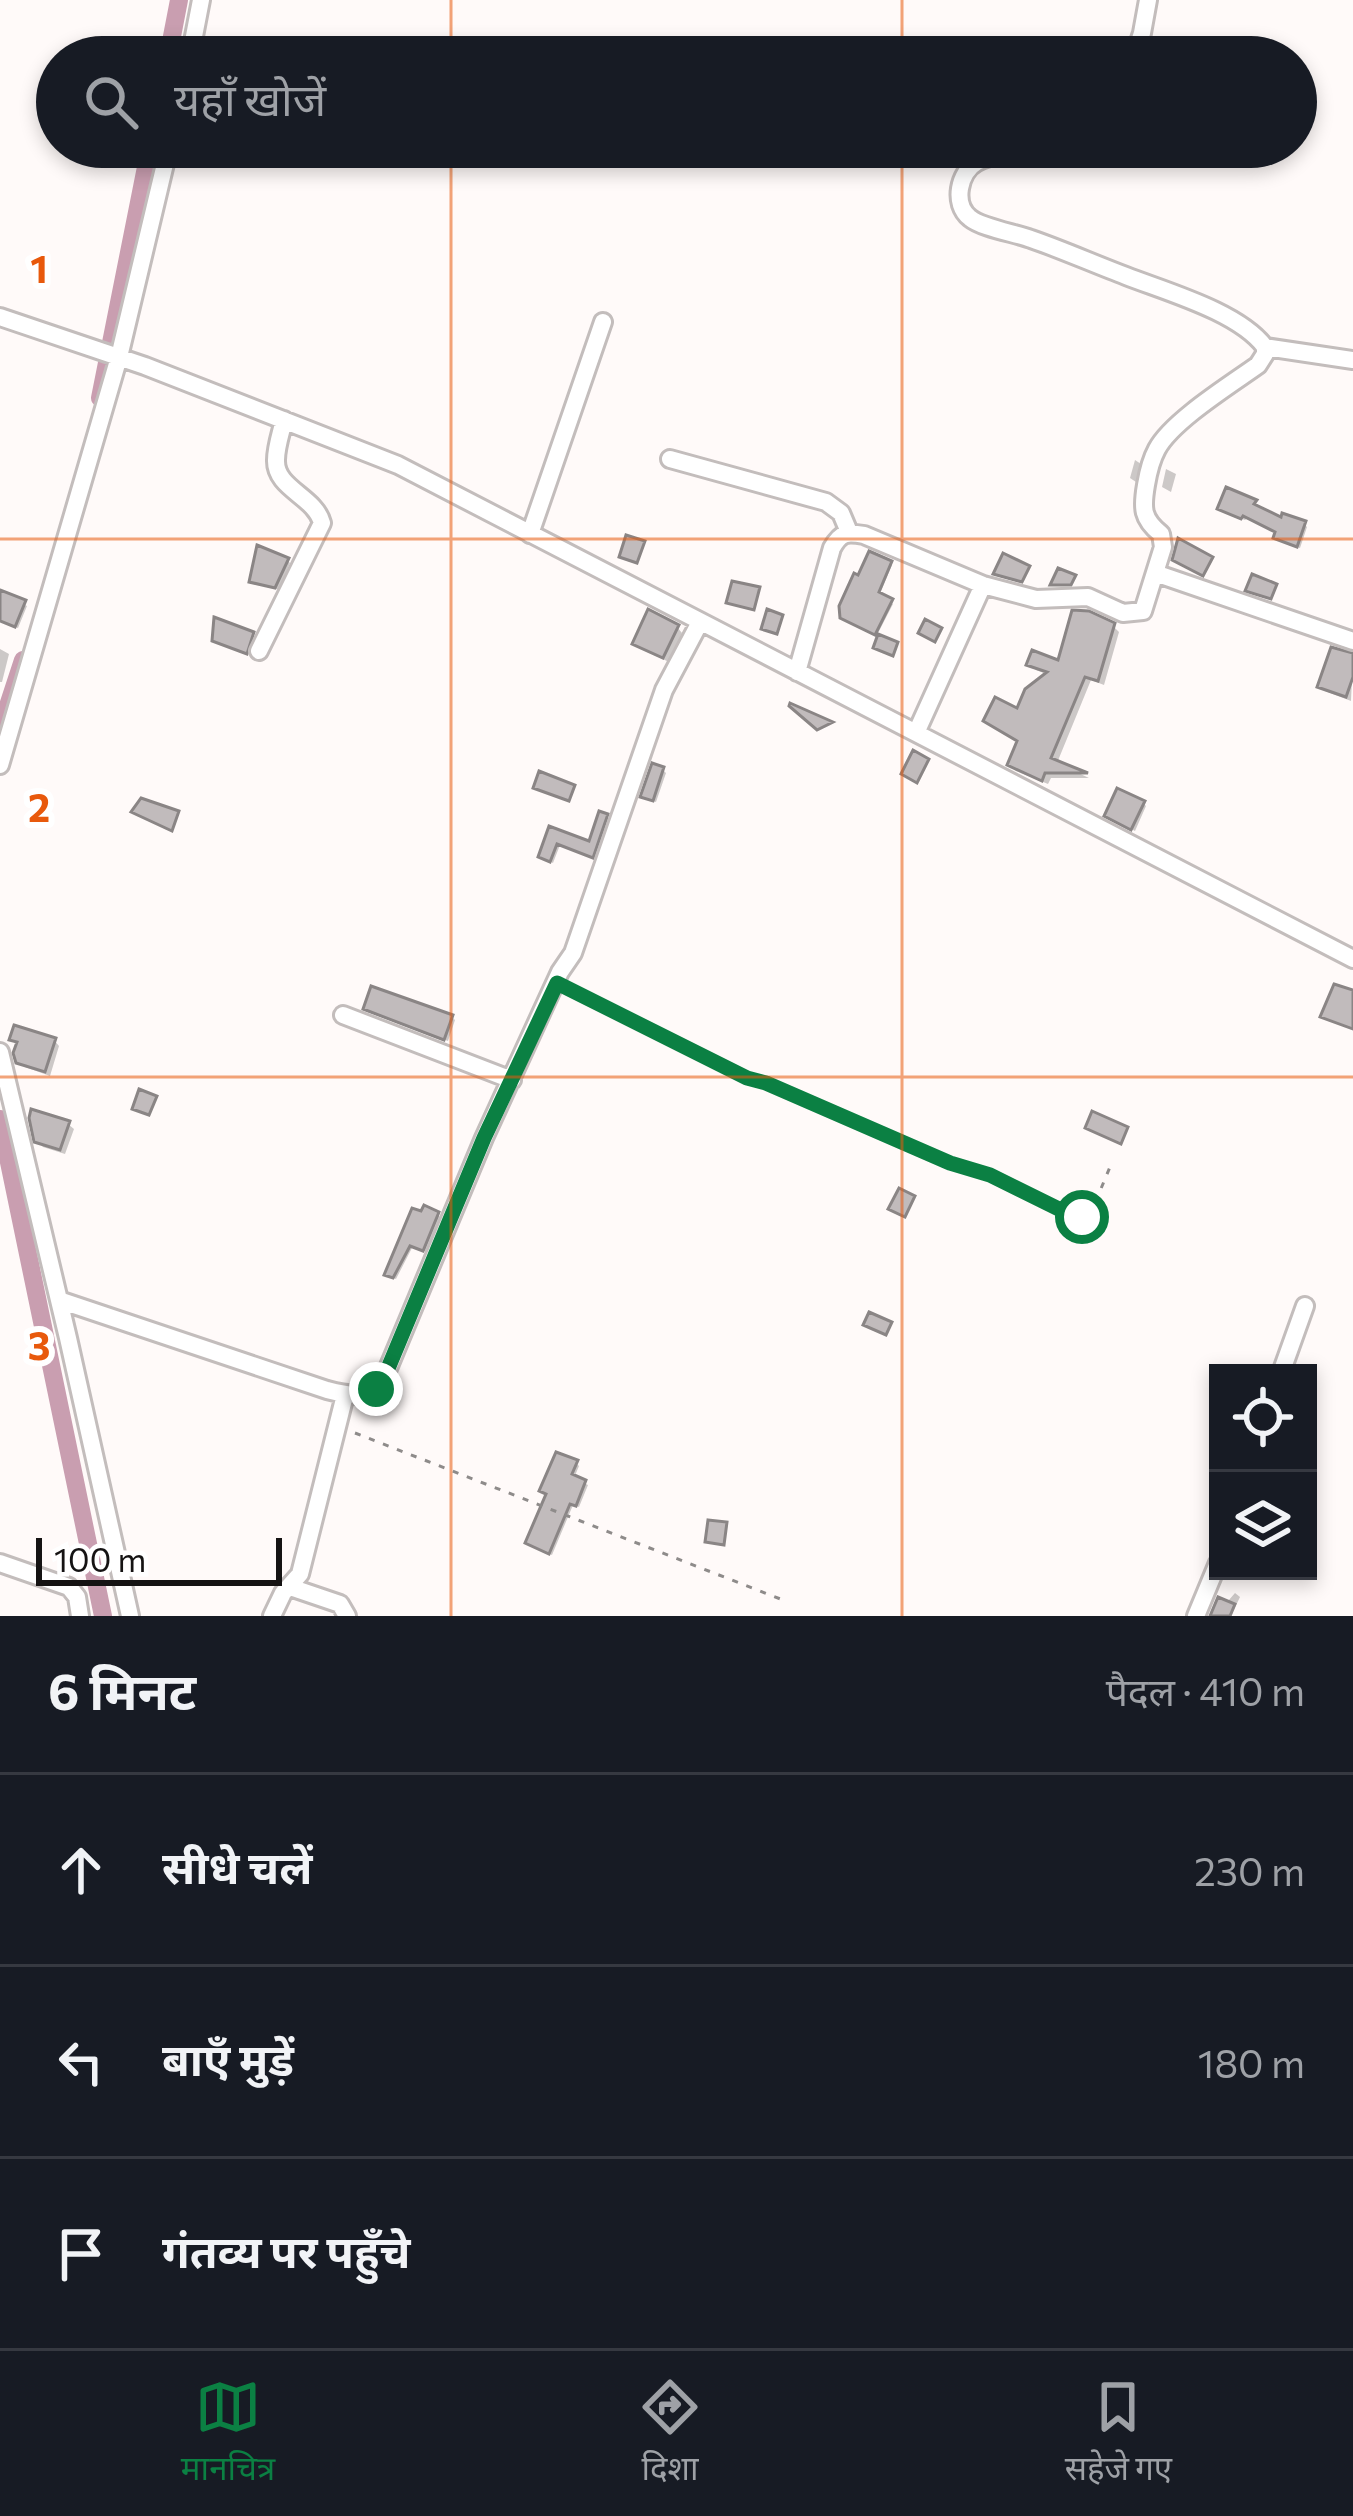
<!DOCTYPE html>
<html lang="hi">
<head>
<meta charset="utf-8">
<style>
  :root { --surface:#171b24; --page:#242831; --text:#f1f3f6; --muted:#9ea1a6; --line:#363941; --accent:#0b8043 }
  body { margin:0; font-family:Commissioner,"Noto Sans Devanagari",sans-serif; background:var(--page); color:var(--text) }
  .controls { position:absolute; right:36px; bottom:36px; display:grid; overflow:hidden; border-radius:0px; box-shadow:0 6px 18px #0003 }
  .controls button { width:108px; height:108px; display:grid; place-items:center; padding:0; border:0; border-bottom:3px solid var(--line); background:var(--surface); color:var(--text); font:60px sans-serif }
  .scale { position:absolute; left:36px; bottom:30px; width:246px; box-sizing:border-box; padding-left:12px; border:6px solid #151313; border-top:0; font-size:33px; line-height:42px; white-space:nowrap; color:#151313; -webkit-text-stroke:9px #fff; paint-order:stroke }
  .stop { position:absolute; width:36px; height:36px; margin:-27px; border:9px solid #0b8043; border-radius:50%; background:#fff }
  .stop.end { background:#0b8043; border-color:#fff; box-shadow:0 3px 12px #0008 }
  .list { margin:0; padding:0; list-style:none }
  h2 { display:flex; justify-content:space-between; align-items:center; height:156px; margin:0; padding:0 48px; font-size:51px }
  h2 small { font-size:39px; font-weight:400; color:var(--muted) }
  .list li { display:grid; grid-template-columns:78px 1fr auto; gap:36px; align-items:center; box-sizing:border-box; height:192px; padding:0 48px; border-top:3px solid var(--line) }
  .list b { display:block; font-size:45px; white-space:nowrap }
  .list em { font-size:39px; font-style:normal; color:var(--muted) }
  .icon { flex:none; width:66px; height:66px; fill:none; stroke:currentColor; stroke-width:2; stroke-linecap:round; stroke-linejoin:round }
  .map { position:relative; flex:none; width:1353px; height:1616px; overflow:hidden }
  .search { position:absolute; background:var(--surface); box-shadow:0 6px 18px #0003; left:36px; right:36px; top:36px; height:132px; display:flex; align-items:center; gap:30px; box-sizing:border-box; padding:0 42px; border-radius:66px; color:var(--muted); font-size:45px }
  .sheet { height:732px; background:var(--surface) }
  nav { display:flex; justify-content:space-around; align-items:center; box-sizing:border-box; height:168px; border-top:3px solid var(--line); background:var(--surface); font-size:33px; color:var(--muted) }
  nav a { display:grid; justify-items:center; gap:6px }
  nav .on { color:var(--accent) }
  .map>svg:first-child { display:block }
  .shadow { fill:#0003 }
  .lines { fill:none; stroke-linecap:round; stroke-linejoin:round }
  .canal { stroke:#c99eb0; stroke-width:18 }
  .building { fill:#c1bbbc; stroke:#8a8585; stroke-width:3 }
  .street-casing { stroke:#c3bdbc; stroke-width:22 }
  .path { stroke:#8e8b8a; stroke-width:3; stroke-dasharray:6 9; stroke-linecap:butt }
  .street { stroke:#fff; stroke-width:16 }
  .route { stroke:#0b8043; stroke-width:15 }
  .grid { fill:none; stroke:#e8590c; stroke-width:3; stroke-opacity:0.55 }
  .grid-label { font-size:39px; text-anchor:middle; font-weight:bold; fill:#e8590c; stroke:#fff; stroke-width:12; stroke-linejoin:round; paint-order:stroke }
</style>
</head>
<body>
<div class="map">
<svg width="1353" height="1616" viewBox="0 0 1353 1616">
  <rect width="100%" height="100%" fill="#fffaf9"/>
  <path class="shadow" d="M1135,460L1141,464L1136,482L1130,478Z
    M1166,469L1176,474L1171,492L1162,487Z
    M1227,491L1255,502L1258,505L1255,508L1282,521L1304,524L1307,527L1300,548L1279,541L1276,538L1278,533L1248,518L1245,520L1223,512L1220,509Z
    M287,560L290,563L279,590L252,581Z
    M890,563L892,565L879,596L893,604L877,635L846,619L860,579Z
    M0,593L27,606L18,628L0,621Z
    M1113,626L1119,632L1104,685L1091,680L1057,763L1089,778H1051L1048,784L1016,771L1010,765L1019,742L1018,712L1049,675L1036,670L1030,664L1060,663Z
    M677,627L682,633L669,662L641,649L636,643Z
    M0,649L9,654L2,682H0Z
    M1353,656L1351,701L1325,691L1320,686Z
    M663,770L666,773L656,802L647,799L644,796Z
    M1143,803L1146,806L1135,831L1111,818Z
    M606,817L609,820L596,859L560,845L553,863L541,857L551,830L591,845Z
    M369,1011L452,1017L455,1020L448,1041Z
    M12,1039L54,1040L59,1046L50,1076L25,1067L18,1061L19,1046Z
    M68,1124L74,1129L65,1154L43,1147L37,1140Z
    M414,1211L437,1214L440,1217L426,1252L413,1246L396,1279L391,1277Z
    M576,1463L579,1466L574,1478L588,1485L579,1507L573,1505L552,1555L531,1546Z
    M1235,1593L1240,1597L1231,1616H1215Z"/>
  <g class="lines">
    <path class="canal" d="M168,57L179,0
      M100,398L150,147
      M0,730L23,660
      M0,1119L103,1616"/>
  </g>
  <path class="building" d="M1226,487L1257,500L1254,504L1281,517L1282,513L1306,521L1297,547L1273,538L1275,532L1243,516L1241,519L1217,509Z
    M626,535L645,541L637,563L619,557Z
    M1178,538L1213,557L1203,576L1172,560Z
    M257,545L289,558L275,588L249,582Z
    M869,551L892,561L879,592L893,599L875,635L840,618L839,606L854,573L858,575Z
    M1003,553L1030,566L1022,582L993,574Z
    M1058,568L1076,575L1071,585H1050Z
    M1252,574L1277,584L1271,599L1245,591Z
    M732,581L760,587L754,610L726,603Z
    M0,590L26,600L15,627L0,621Z
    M648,609L679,625L663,658L632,644Z
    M767,609L783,615L777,634L761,629Z
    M1072,610L1089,611L1115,623L1098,681L1085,677L1051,758L1088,773H1045L1042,781L1007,765L1017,741L983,721L995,697L1017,708L1025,689L1047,672L1026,665L1032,650L1058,660Z
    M214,617L254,632L247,654L212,641Z
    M925,619L942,628L935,642L918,633Z
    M878,634L898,642L893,656L873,648Z
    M1331,647L1353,653V677L1346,697L1317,687Z
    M790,703L833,722L817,730L789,706Z
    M913,750L929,759L917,783L901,774Z
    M652,763L664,767L653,801L640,797Z
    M539,771L575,785L569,801L533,788Z
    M1117,788L1145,801L1131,830L1104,816Z
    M141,798L179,811L172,831L131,812Z
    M599,811L608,814L593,858L557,844L550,862L538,857L549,826L589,841Z
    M1334,984L1353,990V1029L1320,1017Z
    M371,986L453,1015L444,1040L363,1009Z
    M14,1025L56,1038L45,1072L16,1063L13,1053L17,1042L9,1040Z
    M139,1089L157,1096L149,1115L132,1109Z
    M31,1109L70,1121L60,1150L34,1142L29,1118Z
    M1092,1111L1128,1127L1121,1144L1085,1128Z
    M899,1188L915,1196L905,1217L888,1209Z
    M424,1205L439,1212L423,1251L410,1246L393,1278L384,1275L412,1208L421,1211Z
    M869,1312L892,1322L886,1335L863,1325Z
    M556,1452L578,1460L572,1474L586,1480L576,1506L570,1504L549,1554L525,1543L546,1494L539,1491Z
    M708,1520L727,1522L724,1545L705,1542Z
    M1218,1597L1235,1604L1230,1616H1210Z"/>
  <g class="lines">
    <g class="street-casing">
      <path id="street" d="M190,57L201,0
        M1134,57L1142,33L1148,0
        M0,317L145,366L398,465L1353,959
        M1265,347L1353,360
        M670,459L826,502L841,513L849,532
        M530,534L603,322
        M1155,573L1353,641
        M259,651L322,523C315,496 275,489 276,460C276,447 281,433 284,420
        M797,672L832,548C841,532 847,532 864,535L983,585L1036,599L1088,597L1123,613L1143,611L1163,547L1161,534C1142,519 1142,508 1146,485C1148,473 1151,460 1157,449C1172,421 1230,385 1258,365L1265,354V347C1239,312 1167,292 1126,276C1094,264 1063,250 1031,239C1015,233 982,228 970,218C952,204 959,172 977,162C1002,149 1033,156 1059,147
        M916,733L983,585
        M0,765L119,357L169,147
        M343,1015L512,1080
        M0,1052L68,1338L130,1616
        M59,1300L327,1390C350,1396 369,1400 384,1378L484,1138L560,972L573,953L664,690L700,622
        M1281,1373L1305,1306
        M0,1563L69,1587L77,1597L80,1616
        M290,1587L340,1604L347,1616
        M272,1616L283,1593L300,1574L345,1395
        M1196,1616L1218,1563"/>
    </g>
    <path class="path" d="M569,989L747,1078L776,1087L950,1163L990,1175L1071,1215L1082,1217L1090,1215L1110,1167
      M355,1433L783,1600"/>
    <use href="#street" class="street"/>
  </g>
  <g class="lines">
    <path class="route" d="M376,1389L384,1378L484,1138L557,983L747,1078L766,1083L950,1163L990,1175L1071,1215L1082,1217"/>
  </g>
  <path class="grid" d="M451,0V57M902,0V57M451,147V1616M902,147V1616M0,539H1353M0,1077H1353"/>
  <g class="grid-label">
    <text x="39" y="283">1</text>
    <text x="39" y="822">2</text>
    <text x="39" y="1360">3</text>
  </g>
</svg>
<div class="controls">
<button><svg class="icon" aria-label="locate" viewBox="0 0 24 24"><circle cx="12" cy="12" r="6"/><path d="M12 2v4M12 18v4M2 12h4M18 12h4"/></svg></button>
<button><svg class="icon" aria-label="layers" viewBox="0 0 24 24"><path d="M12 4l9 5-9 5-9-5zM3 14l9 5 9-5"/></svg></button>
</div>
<div class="scale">100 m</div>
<div class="stop" style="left:1082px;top:1217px"></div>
<div class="stop end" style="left:376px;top:1389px"></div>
<div class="search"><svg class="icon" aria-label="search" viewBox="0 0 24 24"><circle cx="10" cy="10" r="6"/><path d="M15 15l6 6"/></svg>यहाँ खोजें</div>
</div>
<section class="sheet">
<h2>6 मिनट<small>पैदल · 410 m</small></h2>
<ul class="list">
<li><svg class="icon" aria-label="ahead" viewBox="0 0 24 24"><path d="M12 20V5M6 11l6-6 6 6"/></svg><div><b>सीधे चलें</b></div><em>230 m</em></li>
<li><svg class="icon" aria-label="left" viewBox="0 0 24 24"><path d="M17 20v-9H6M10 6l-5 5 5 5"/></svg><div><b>बाएँ मुड़ें</b></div><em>180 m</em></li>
<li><svg class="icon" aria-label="arrive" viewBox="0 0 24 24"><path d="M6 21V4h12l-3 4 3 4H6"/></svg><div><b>गंतव्य पर पहुँचे</b></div></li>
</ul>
</section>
<nav>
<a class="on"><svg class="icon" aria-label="map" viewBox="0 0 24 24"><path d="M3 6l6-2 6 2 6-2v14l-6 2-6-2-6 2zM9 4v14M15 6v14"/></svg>मानचित्र</a>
<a><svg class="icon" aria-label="directions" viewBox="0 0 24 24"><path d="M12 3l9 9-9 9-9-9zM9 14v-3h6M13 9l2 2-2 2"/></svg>दिशा</a>
<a><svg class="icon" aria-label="saved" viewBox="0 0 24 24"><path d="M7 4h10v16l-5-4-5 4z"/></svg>सहेजे गए</a>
</nav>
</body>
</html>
